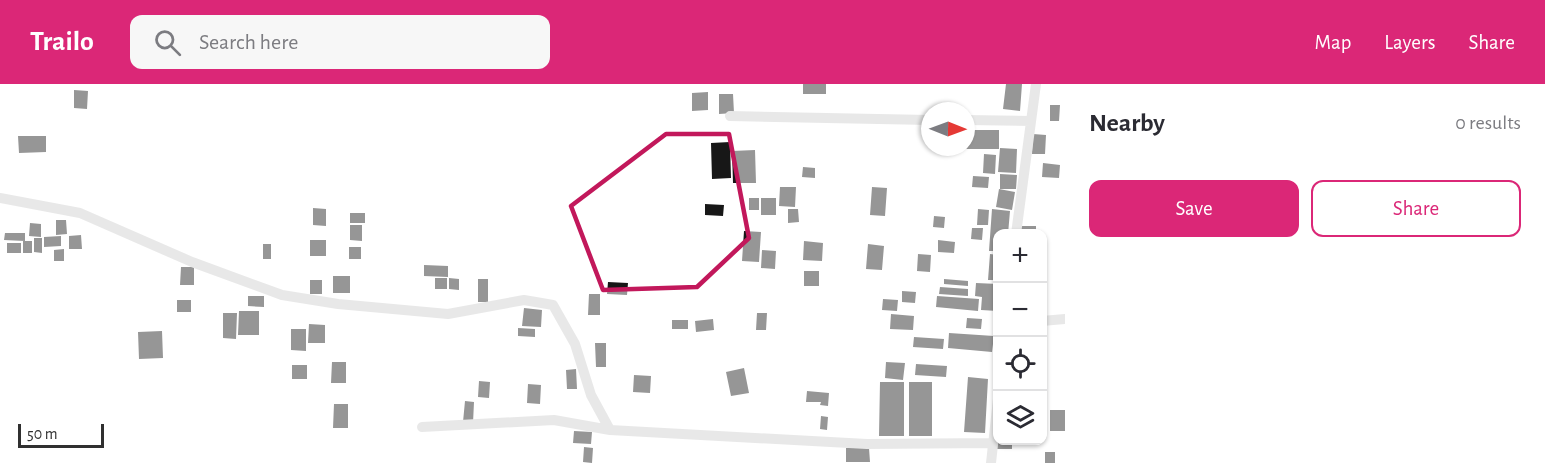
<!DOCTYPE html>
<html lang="en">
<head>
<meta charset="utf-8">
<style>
  :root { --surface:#fff; --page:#f7f7f7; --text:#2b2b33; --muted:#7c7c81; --line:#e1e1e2; --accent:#db2777 }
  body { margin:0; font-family:"Alegreya Sans",sans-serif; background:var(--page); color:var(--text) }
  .controls { position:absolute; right:18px; bottom:18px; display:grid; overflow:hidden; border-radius:12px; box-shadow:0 2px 4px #0004 }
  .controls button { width:54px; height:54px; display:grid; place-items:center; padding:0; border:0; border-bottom:2px solid var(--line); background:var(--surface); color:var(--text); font:30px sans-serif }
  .compass { position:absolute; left:921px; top:18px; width:54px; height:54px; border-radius:50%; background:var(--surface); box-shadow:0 2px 4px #0004; rotate:91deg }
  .scale { position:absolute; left:18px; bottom:15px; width:86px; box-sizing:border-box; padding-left:6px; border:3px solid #303030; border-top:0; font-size:16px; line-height:21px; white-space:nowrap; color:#303030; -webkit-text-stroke:4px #fff; paint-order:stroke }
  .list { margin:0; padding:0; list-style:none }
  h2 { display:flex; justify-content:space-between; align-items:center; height:78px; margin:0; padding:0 24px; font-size:26px }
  h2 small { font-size:20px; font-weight:400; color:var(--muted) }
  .actions { display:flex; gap:12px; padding:18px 24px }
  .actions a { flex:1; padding:14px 0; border:2px solid var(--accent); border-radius:12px; text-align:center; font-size:21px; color:var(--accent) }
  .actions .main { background:var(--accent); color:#fff }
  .icon { flex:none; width:33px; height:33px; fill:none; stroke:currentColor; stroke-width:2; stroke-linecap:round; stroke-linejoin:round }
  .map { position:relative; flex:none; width:1065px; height:379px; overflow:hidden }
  header { display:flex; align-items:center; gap:36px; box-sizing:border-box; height:84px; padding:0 30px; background:var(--accent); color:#fff }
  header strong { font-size:28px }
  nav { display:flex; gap:33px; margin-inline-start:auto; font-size:21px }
  .search { width:420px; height:54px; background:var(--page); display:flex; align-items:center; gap:15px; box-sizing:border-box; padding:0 21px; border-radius:12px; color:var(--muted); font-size:22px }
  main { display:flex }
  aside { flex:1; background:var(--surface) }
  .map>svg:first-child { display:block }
  .building { fill:#171717 }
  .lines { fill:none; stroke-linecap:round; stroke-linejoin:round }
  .street { stroke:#cdcdcd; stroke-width:10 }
  .marked { fill:none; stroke:#c2185b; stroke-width:4.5; stroke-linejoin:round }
</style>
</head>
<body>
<header>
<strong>Trailo</strong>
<div class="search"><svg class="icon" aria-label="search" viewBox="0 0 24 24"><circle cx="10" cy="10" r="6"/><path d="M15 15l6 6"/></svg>Search here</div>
<nav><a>Map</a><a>Layers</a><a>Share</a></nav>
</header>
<main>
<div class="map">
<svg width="1065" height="379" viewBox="0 0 1065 379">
  <rect width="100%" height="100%" fill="#fff"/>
  <path class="building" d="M803,0H826V10H803Z
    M1006,0H1022L1020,27L1003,25Z
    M74,6L88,7L87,25L74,24Z
    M708,8V26L692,27V9Z
    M719,10H733L734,29L719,30Z
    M1050,21H1060L1059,37H1050Z
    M966,46H999V65H966Z
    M1033,50L1046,51L1045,70H1032Z
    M18,52H46V68L19,69Z
    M730,58L731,94L712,95L711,59Z
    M1000,64L1017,65L1016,89L998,88Z
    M755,66L756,99H733L732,67Z
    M984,70L996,71L995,90L983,89Z
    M1043,79L1060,81L1059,94L1042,93Z
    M803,83L815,84V94L802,93Z
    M1000,90L1017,91L1016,105H1000Z
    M973,92L989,93L988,104L972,103Z
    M780,103H796L795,123L779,122Z
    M872,103L887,104L885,132L870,131Z
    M999,105L1015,108L1012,126L996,123Z
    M749,114H759V126H749Z
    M761,114H776V131H761Z
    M705,120L724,121L723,132L705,131Z
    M313,124L326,125V142L313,141Z
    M788,125H798L799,138L788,139Z
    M978,125L989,126L988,141H977Z
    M992,125L1010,127L1008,150H998V167H989Z
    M350,129H365V139H350Z
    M934,132L945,133L944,144L933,143Z
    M56,136H66L67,150L56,151Z
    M30,139L41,140V153L29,152Z
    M350,141H362V157L350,156Z
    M1020,142H1036V150H1019Z
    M972,144H983L982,156L971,155Z
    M744,147L761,148L759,178L742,177Z
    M5,149H25V157L4,156Z
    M81,151L82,165H69V152Z
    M61,152V162L44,163V153Z
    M34,154H42V169L34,168Z
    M310,156H326V172H310Z
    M938,156L955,158L954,169L938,168Z
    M23,157H32V169H23Z
    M804,157L823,159L822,177L803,176Z
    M7,159H21V169H7Z
    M263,160H271V175H263Z
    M868,160L884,162L882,186L866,185Z
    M349,163H361V175H349Z
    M64,165V177H54V166Z
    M762,166L776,167L775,185L761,184Z
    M918,170L931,171L930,188L917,187Z
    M990,170L998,171V196H988Z
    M424,181L448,182V193L424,192Z
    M181,183H194V201H180Z
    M804,187H819V202H804Z
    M333,192H350V209H333Z
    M435,194H447V205H435Z
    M449,194L459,195V206L449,205Z
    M478,195H488V218H478Z
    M944,195L968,197V202L944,200Z
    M310,196H322V210H310Z
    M608,198L628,199L627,211L607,210Z
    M976,199L998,200V227L981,226L982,213L975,212Z
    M940,203L968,205V212L939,210Z
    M902,207L916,208L915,219L902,218Z
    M589,210H600V231H588Z
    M248,212H264V223L248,222Z
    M937,212L979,215L978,227L936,223Z
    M883,215L898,216L897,227L882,226Z
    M177,216H191V228H177Z
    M524,224L542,226L541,243L522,242Z
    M239,227H259V251H238Z
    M223,229H237L236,255L223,254Z
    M757,229H767L766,246H756Z
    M891,230L914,232L913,246L890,245Z
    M967,234L982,235L981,245L966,244Z
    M713,235L714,246L696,248L695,237Z
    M672,236H688V245H672Z
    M309,240L325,241V259H308Z
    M518,244L535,245V253L518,252Z
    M291,245H306V267L291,266Z
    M162,247L163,274L139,275L138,248Z
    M949,249L994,252L992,268L948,264Z
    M914,253L944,255L943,265L913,263Z
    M595,259H606V283H596Z
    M332,278H346V299H331Z
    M886,278L905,279L903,296L885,294Z
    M916,280L947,282L946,293L915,291Z
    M292,281H307V295H292Z
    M744,284L749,309L731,312L726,288Z
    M576,285L577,305H567L566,286Z
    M634,291L651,292L650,309L633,308Z
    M968,293L988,295L985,349L964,348Z
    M479,297L490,298L489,314L478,313Z
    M880,298H904V352H879Z
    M909,298H932V352H909Z
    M528,300L541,301L540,320L527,319Z
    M807,307L829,309L828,322L820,321L821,318H806Z
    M465,317L474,318L473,339L463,338Z
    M334,320H348V344H333Z
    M1050,326H1065V347H1050Z
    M821,332L828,333L827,346L820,345Z
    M574,347L592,348L591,360L573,359Z
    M1012,357V365H995V358Z
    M584,363L593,364L592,379L583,378Z
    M846,364H869L870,378H846Z
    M1045,368H1055V379H1045Z"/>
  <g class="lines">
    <path class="street" d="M730,32L930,36
      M966,36L1031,37
      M0,114L80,129L192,178L282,211L338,220L448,230L524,216L553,221L575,260L591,311L610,346
      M1016,150L1036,0
      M1042,237L1065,235
      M422,343L554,336L610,346L867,360L993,359
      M991,379L998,315"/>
  </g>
  <path d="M0 0H1065V379H0ZM666,50H729L749,154L697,203L603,206L571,122Z" fill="#fff" fill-opacity=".55" fill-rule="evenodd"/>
  <path class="marked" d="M666,50H729L749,154L697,203L603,206L571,122Z"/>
</svg>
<div class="controls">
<button>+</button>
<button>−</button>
<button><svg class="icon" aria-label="locate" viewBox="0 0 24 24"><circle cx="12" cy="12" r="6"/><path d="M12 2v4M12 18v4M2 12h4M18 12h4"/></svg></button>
<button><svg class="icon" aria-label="layers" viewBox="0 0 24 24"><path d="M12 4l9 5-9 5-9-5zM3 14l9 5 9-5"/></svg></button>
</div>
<svg class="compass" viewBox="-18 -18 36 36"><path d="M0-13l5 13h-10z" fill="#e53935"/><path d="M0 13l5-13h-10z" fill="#7c7c81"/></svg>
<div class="scale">50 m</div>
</div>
<aside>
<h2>Nearby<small>0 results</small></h2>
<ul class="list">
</ul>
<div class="actions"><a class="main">Save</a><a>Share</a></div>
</aside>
</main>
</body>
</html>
